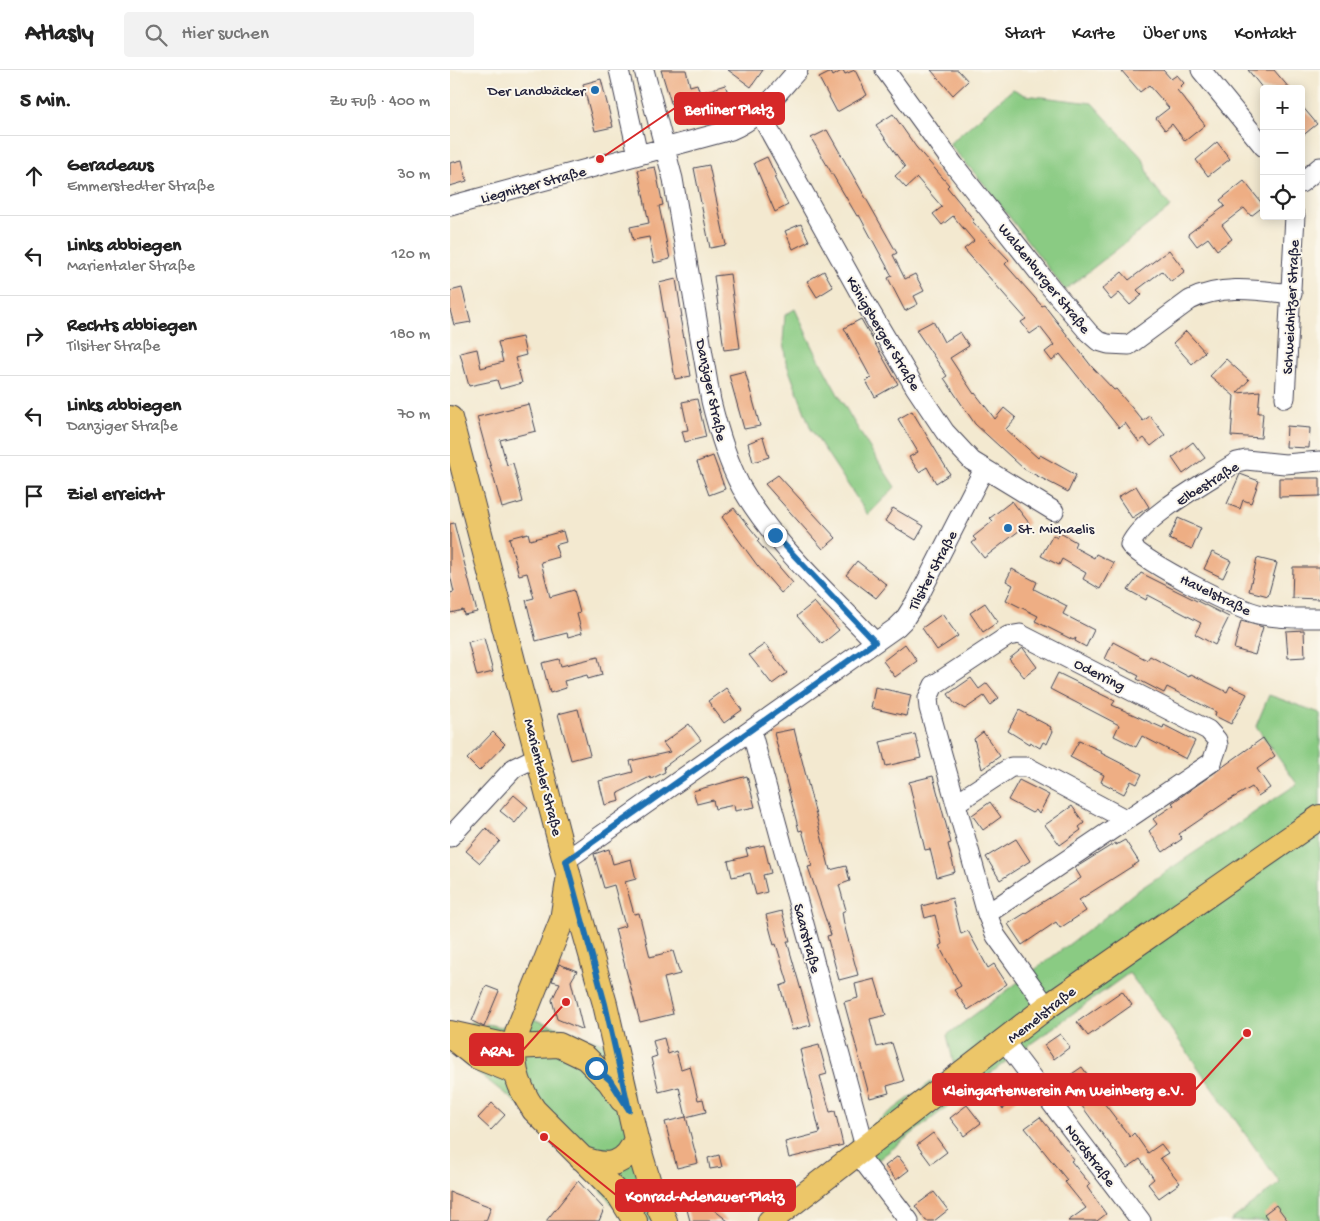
<!DOCTYPE html>
<html lang="de">
<head>
<meta charset="utf-8">
<style>
  :root { --surface:#fff; --page:#f2f2f2; --text:#222; --muted:#767676; --line:#e0e0e0 }
  body { margin:0; font-family:"Gochi Hand",sans-serif; background:var(--page); color:var(--text) }
  .controls { position:absolute; right:15px; top:15px; display:grid; overflow:hidden; border-radius:5px; box-shadow:0 2px 12px #0003 }
  .controls button { width:45px; height:45px; display:grid; place-items:center; padding:0; border:0; border-bottom:1px solid var(--line); background:var(--surface); color:var(--text); font:25px sans-serif }
  .stop { position:absolute; width:15px; height:15px; margin:-11px; border:4px solid #1f6fb2; border-radius:50%; background:#fff }
  .stop.end { background:#1f6fb2; border-color:#fff; box-shadow:0 1px 5px #0008 }
  .list { margin:0; padding:0; list-style:none }
  h2 { display:flex; justify-content:space-between; align-items:center; height:65px; margin:0; padding:0 20px; font-size:21px }
  h2 small { font-size:16px; font-weight:400; color:var(--muted) }
  .list li { display:grid; grid-template-columns:32px 1fr auto; gap:15px; align-items:center; box-sizing:border-box; height:80px; padding:0 20px; border-top:1px solid var(--line) }
  .list b { display:block; font-size:19px; white-space:nowrap }
  .list p { margin:0; font-size:16px; white-space:nowrap; color:var(--muted) }
  .list em { font-size:16px; font-style:normal; color:var(--muted) }
  .icon { flex:none; width:28px; height:28px; fill:none; stroke:currentColor; stroke-width:2; stroke-linecap:round; stroke-linejoin:round }
  .map { position:relative; flex:none; width:870px; height:1151px; overflow:hidden }
  header { display:flex; align-items:center; gap:30px; box-sizing:border-box; height:70px; padding:0 25px; background:var(--surface); border-bottom:1px solid var(--line) }
  header strong { font-size:24px }
  nav { display:flex; gap:28px; margin-inline-start:auto; font-size:18px }
  .search { width:350px; height:45px; background:var(--page); display:flex; align-items:center; gap:12px; box-sizing:border-box; padding:0 18px; border-radius:5px; color:var(--muted); font-size:19px }
  main { display:flex }
  aside { flex:1; background:var(--surface) }
  .map>svg:first-child { display:block }
  .green { fill:#8acb83; stroke:#56765f }
  .building { fill:#eeae84 }
  .lines { fill:none; stroke-linecap:round; stroke-linejoin:round }
  .minor-casing { stroke:#414051; stroke-width:21 }
  .major-casing { stroke:#414051; stroke-width:26 }
  .minor { stroke:#fff; stroke-width:19 }
  .major { stroke:#ecc669; stroke-width:24 }
  .route { stroke:#1f6fb2; stroke-width:6 }
  .poi-dot { fill:#1f6fb2; stroke:#fbf7ec; stroke-width:2 }
  .labels { text-anchor:middle; stroke-width:4; stroke-linejoin:round; paint-order:stroke }
  .poi-label { font-size:15px; fill:#22223b; stroke:#fbf7ec; text-anchor:end }
  .street-label { font-size:15px; fill:#22223b; stroke:#fbf7ec }
  .leader { fill:none; stroke:#d62828; stroke-width:2 }
  .callout-dot { fill:#d62828; stroke:#fbf7ec; stroke-width:2 }
  .callout { fill:#d62828; stroke:#d62828; stroke-width:2 }
  .callout-label { font-size:16px; text-anchor:middle; font-weight:bold; fill:#fff }
</style>
</head>
<body>
<header>
<strong>Atlasly</strong>
<div class="search"><svg class="icon" aria-label="search" viewBox="0 0 24 24"><circle cx="10" cy="10" r="6"/><path d="M15 15l6 6"/></svg>Hier suchen</div>
<nav><a>Start</a><a>Karte</a><a>Über uns</a><a>Kontakt</a></nav>
</header>
<main>
<aside>
<h2>5 Min.<small>Zu Fuß · 400 m</small></h2>
<ul class="list">
<li><svg class="icon" aria-label="ahead" viewBox="0 0 24 24"><path d="M12 20V5M6 11l6-6 6 6"/></svg><div><b>Geradeaus</b><p>Emmerstedter Straße</p></div><em>30 m</em></li>
<li><svg class="icon" aria-label="left" viewBox="0 0 24 24"><path d="M17 20v-9H6M10 6l-5 5 5 5"/></svg><div><b>Links abbiegen</b><p>Marientaler Straße</p></div><em>120 m</em></li>
<li><svg class="icon" aria-label="right" viewBox="0 0 24 24"><path d="M7 20v-9h11M14 6l5 5-5 5"/></svg><div><b>Rechts abbiegen</b><p>Tilsiter Straße</p></div><em>180 m</em></li>
<li><svg class="icon" aria-label="left" viewBox="0 0 24 24"><path d="M17 20v-9H6M10 6l-5 5 5 5"/></svg><div><b>Links abbiegen</b><p>Danziger Straße</p></div><em>70 m</em></li>
<li><svg class="icon" aria-label="arrive" viewBox="0 0 24 24"><path d="M6 21V4h12l-3 4 3 4H6"/></svg><div><b>Ziel erreicht</b></div></li>
</ul>
</aside>
<div class="map">
<svg width="870" height="1151" viewBox="0 0 870 1151">
  <rect width="100%" height="100%" fill="#fbf7ec"/>
  <filter id="ink" filterUnits="userSpaceOnUse"><feTurbulence type="fractalNoise" baseFrequency=".02" numOctaves="2"/><feDisplacementMap in="SourceGraphic" scale="10" xChannelSelector="R" yChannelSelector="G"/><feConvolveMatrix kernelMatrix="1 2 1 2 8 2 1 2 1" color-interpolation-filters="sRGB"/></filter>
  <filter id="wash" filterUnits="userSpaceOnUse"><feTurbulence type="fractalNoise" baseFrequency=".0096" numOctaves="4" result="noise"/><feDisplacementMap in="SourceGraphic" scale="20" xChannelSelector="R" yChannelSelector="G"/><feGaussianBlur stdDeviation="1.12" result="paint"/><feColorMatrix in="noise" values="0 0 0 0 0 0 0 0 0 0 0 0 0 0 0 0 0 1.4 0 .05"/><feComposite in="paint" operator="in"/></filter>
  <g filter="url(#wash)">
    <rect width="100%" height="100%" fill="#f3e9d0"/>
    <path class="green" d="M563,19L575,25L642,33L693,89L702,113L721,137L615,220L535,115L499,74Z
      M345,239C373,302 407,360 445,417L418,445L361,359L336,292L333,272L335,245Z
      M819,625L870,643V1151H780L830,1113L718,955L679,903L554,993L411,1103L402,1070L504,995L497,965L649,852L684,823L847,714L806,656Z
      M63,942L173,980L189,1060L222,1151H176L140,1107L77,1041L0,981V972L22,951L51,957L58,953Z"/>
    <g id="blocks">
      <path class="building" d="M211,0H236L240,16L247,14L250,23L275,15L282,33L264,38L262,31L229,40L228,34L222,36Z
        M278,0H313L301,17Z
        M393,0L395,4L405,0L417,25L387,42L369,8L381,2L383,6Z
        M481,0H508L518,11L503,25Z
        M671,0H713L721,9L727,5L734,13L727,20L755,55L735,71L722,54L715,60L706,48L719,38L699,15L690,22Z
        M798,0H824L840,19H813Z
        M151,9L163,57L145,61L133,14Z
        M851,35L867,54L851,67Z
        M443,44L466,77L499,115L497,117L524,150L522,151L559,190L555,194L592,236L594,235L642,297L664,320L666,319L693,351L700,346L715,365L701,376L694,368L689,372L675,353L669,358L610,284L602,291L595,282L604,275L590,257L580,264L571,252L576,249L514,179L524,171L503,146L492,155L483,144L492,137L467,108L456,118L445,106L455,97L426,55Z
        M377,60L447,183L443,185L455,209L465,204L474,221L464,226L468,234L455,241L438,208L442,206L409,145L407,146L361,68Z
        M767,72L780,89L758,106L746,90Z
        M317,87L326,106L324,107L338,135L325,142L304,93Z
        M12,90L17,111L0,116V93Z
        M259,95L276,175L260,178L244,98Z
        M205,97L213,135L209,136L220,189L204,193L199,167L183,170L180,157L199,153L188,100Z
        M794,111L814,136L801,146L794,138L772,155L782,169L767,180L758,168L747,176L738,164L775,136L770,130Z
        M351,154L359,171L343,179L335,161Z
        M719,180L735,201L721,212L712,201L687,220L692,225L680,235L669,223L661,230L652,219L672,202L679,210Z
        M374,201L383,217L367,227L357,211Z
        M280,204L290,278L274,280L264,206Z
        M226,209L232,247H230L241,306L225,309L209,213Z
        M12,218L21,252L4,255L0,240V221Z
        M411,249L448,314L425,327L416,311L421,308L394,258Z
        M483,251L494,272L510,262L519,276L500,288L524,324L525,323L545,349L554,338L566,348L556,359L588,388L590,385L626,405L618,422L574,399L525,354L494,308L497,306L466,260Z
        M736,261L755,282L742,294L723,273Z
        M72,267L76,285L65,288L72,313L50,319L47,310L19,316L10,283L27,279L31,298L53,292L48,272Z
        M776,289L799,310L787,323L810,321L808,343H813L811,368L781,366L784,326L760,306Z
        M295,301L310,356L294,359L279,305Z
        M247,329L256,367L235,372L232,361L238,360L232,332Z
        M79,334L86,361L50,370L57,395L63,393L73,432L52,438L27,347Z
        M462,341L500,404L486,413L477,397L469,402L459,387L468,382L448,349Z
        M837,356L860,358L859,378L836,377Z
        M313,367L319,387L303,392L298,373Z
        M743,372L755,388L733,404L722,388Z
        M263,386L275,419L259,425L247,392Z
        M790,404L809,411L801,433L793,430L790,439L777,434Z
        M328,405L386,468L373,479L315,414Z
        M829,408H870V426L829,427Z
        M686,416L699,437L682,448L668,427Z
        M562,431L579,453L534,488L522,473L526,470L523,467L543,451L540,448Z
        M284,438L309,469L307,471L343,513L331,523L307,495L272,447Z
        M443,438L474,456L466,470L435,451Z
        M728,448L751,458L742,479L719,469Z
        M4,453L27,542L14,545L13,540L0,543V523L4,522L0,505V454Z
        M113,461L116,472L105,475L109,487L91,492L100,527L124,520L130,543L127,544L132,563L118,567L117,563L86,571L76,530L84,528L77,503L69,505L59,468L78,463L80,470Z
        M610,463L626,472L624,477L644,488L646,484L664,493L650,519L633,509L636,503L612,489L609,495L591,486L603,465L607,468Z
        M762,482L781,491L773,508L754,499Z
        M807,488L827,493L818,526L799,521Z
        M407,491L437,515L426,528L396,505Z
        M843,497H870V529L842,528Z
        M562,499L587,512L584,519L617,536L613,544L644,560L636,577L625,571L626,568L623,570L585,551L588,546L556,530L563,515L556,511Z
        M691,503L779,547L765,575L745,564L751,553L698,525L696,530L678,520Z
        M364,532L389,560L372,574L347,546Z
        M535,533L548,552L533,562L520,543Z
        M492,544L508,566L487,580L472,558Z
        M791,551L813,557L805,585L784,579Z
        M854,560L855,587L838,588L836,561Z
        M34,568L43,602L27,606L18,572Z
        M663,572L697,590L700,586L739,607L741,604L777,622L780,616L797,624L781,654L765,646L766,642L717,617L714,623L687,609L689,606L655,589Z
        M315,574L337,603L322,614L299,585Z
        M455,574L467,591L445,607L433,591Z
        M573,578L587,597L574,607L559,589Z
        M148,587L152,605L138,609L137,605L114,611L116,618L100,623L92,593L109,589L111,596Z
        M608,603L665,631L662,635L713,658L714,655L745,671L736,689L692,666L686,677L664,666L669,655L600,619Z
        M521,608L529,619L537,613L549,628L540,635L534,626L515,639L504,633L498,624Z
        M425,617L461,625L456,646L421,638Z
        M276,618L292,640L274,653L258,631Z
        M128,639L140,685L121,690L108,644Z
        M569,640L601,657L600,659L603,661L597,674L593,672L590,678L580,672L579,674L558,661Z
        M239,654L251,670L214,697L215,702L201,709L200,707L168,723L170,731L155,735L149,711L183,702L180,691L220,682L213,673Z
        M344,659L380,800L396,796L400,811L389,815L396,840L392,842L394,854L408,905L389,910L377,866L381,865L358,797L362,796L352,760L349,761L324,663Z
        M43,662L55,674L29,701L17,689Z
        M533,662L550,686L532,699L524,669Z
        M465,664L471,688L436,696L430,672Z
        M813,668L825,686L807,699L820,718L808,726L802,717L779,730L729,764L732,769L713,782L699,761L707,754L703,749L724,735L722,733Z
        M629,671L652,681L651,683L692,704L687,714L681,711L674,724L651,712L654,705L620,687Z
        M297,706L305,737L285,741L284,735L265,739L263,730L247,734L243,721Z
        M483,706L501,773L498,774L505,802L487,807L480,779L475,780L459,712Z
        M569,710L599,725L589,744L586,740L582,743L558,730Z
        M64,725L78,737L65,753L50,741Z
        M540,732L551,747L533,760L522,745Z
        M622,736L634,753L629,757L631,760L610,775L595,755Z
        M36,758L50,771L30,793L16,781Z
        M566,769L580,791L550,810L536,787Z
        M675,770L689,792L629,830L636,841L610,858L606,852L572,875L558,854L631,808L625,798L665,773L666,775Z
        M314,775L321,803L313,805L317,822L306,825L300,803L282,807L278,791L298,786L296,779Z
        M159,779L163,794L181,789L186,809L175,812L184,844L189,843L200,887L223,881L230,904L214,908L223,944L190,952L165,859L175,856L164,815L154,818L144,784Z
        M502,828L511,864L518,861L538,898L544,894L557,914L518,940L504,920L511,916L489,876L492,874L485,845L475,848L472,836Z
        M332,841L340,871H337L361,955L342,960L330,916L338,913L326,874L324,875L316,845Z
        M109,894L127,901L121,911L133,960L107,949L102,930L110,913L102,911Z
        M425,909L436,945L420,949L427,977L442,973L454,1011L437,1016L439,1023L420,1028L394,932L408,928L405,914Z
        M36,916L49,921L34,957L22,951Z
        M672,921L682,935L638,966L627,952Z
        M610,964L620,977L604,989L594,975Z
        M214,968L218,984L226,981L231,999L240,996L248,1030L253,1029L256,1042L236,1047L229,1017L209,1022L201,988L207,986L203,971Z
        M369,975L377,1004L370,1006L380,1042L385,1041L393,1075L339,1088L335,1072L370,1063L350,980Z
        M632,997L650,1022L647,1024L680,1067L684,1063L698,1083L711,1074L718,1083L710,1088L730,1113L709,1128L698,1114L704,1109L690,1089L677,1098L613,1010Z
        M552,1007L567,1029L553,1039L538,1018Z
        M42,1033L55,1045L41,1060L28,1048Z
        M517,1035L531,1053L514,1066L500,1048Z
        M236,1047L248,1093L227,1098L215,1052Z
        M590,1047L624,1089L621,1091L640,1114L637,1117L656,1144L647,1151H618L636,1138L615,1112L617,1110L575,1058Z
        M483,1063L497,1082L481,1094L467,1075Z
        M269,1085L272,1097L260,1099L258,1088Z
        M448,1086L459,1100L446,1110L435,1096Z
        M128,1111L154,1139L149,1151H96Z
        M0,1122L41,1137L36,1151H0Z
        M484,1122L498,1140L484,1151H476L465,1136Z
        M252,1123L254,1129L274,1124L278,1137L264,1140L278,1151H240L234,1128Z
        M826,1135L838,1151H819L814,1144Z"/>
    </g>
  </g>
  <g filter="url(#ink)">
    <use href="#blocks" fill-opacity="0" stroke="#414051" stroke-width="1"/>
    <g class="lines">
      <g class="minor-casing">
        <path id="minor" d="M169,0L188,85
          M194,0L223,109L261,331C268,360 277,390 291,417C325,476 379,523 425,572
          M435,0L504,95L601,218L639,263L648,271L658,274L679,275L740,230C772,214 807,220 842,224
          M751,0L814,77
          M310,44L413,229L465,317L495,362L522,391L604,441
          M851,113L870,97
          M0,136L281,60C310,48 327,23 348,0
          M835,328L845,146
          M870,391L835,394L796,390L787,392C758,411 693,446 680,475C698,494 787,540 812,545C831,549 851,548 870,548
          M301,660L415,1077
          M506,733L561,697H577L675,749
          M0,767L64,698L89,686
          M115,791L447,557L454,550L468,528L534,399
          M537,844L479,638L478,628L484,615L558,566L570,564L758,660L767,670L768,675L762,692L537,844L546,866L597,937
          M555,972L691,1151
          M407,1083L459,1151"/>
      </g>
      <g class="major-casing">
        <path id="major" d="M0,348L119,807L155,934L186,1069L202,1123L215,1151
          M118,811L112,850L68,960C59,990 66,1014 84,1040L169,1125L185,1151
          M0,963L63,977L109,975L136,988L159,1011L172,1030
          M0,966L25,986L65,1002
          M131,1088C157,1098 175,1097 186,1069
          M320,1151L597,937L870,747"/>
      </g>
      <use href="#minor" class="minor"/>
      <use href="#major" class="major"/>
    </g>
  </g>
  <g class="lines" filter="url(#ink)">
    <path class="route" d="M146,998L160,1010L179,1040L155,934L116,791L425,572L325,465"/>
  </g>
  <g class="poi-dot">
    <circle cx="145" cy="20" r="5"/>
    <circle cx="558" cy="458" r="5"/>
  </g>
  <g class="labels">
    <g class="poi-label">
      <text x="135" y="25">Der Landbäcker</text>
      <text x="568" y="463" text-anchor="start">St. Michaelis</text>
    </g>
    <g class="street-label">
      <text transform="translate(83 114) rotate(-15)" y="5">Liegnitzer Straße</text>
      <text transform="translate(595 208) rotate(51)" y="5">Waldenburger Straße</text>
      <text transform="translate(840 237) rotate(-87)" y="5">Schweidnitzer Straße</text>
      <text transform="translate(434 263) rotate(59)" y="5">Königsberger Straße</text>
      <text transform="translate(262 320) rotate(78)" y="5">Danziger Straße</text>
      <text transform="translate(757 413) rotate(-32)" y="5">Elbestraße</text>
      <text transform="translate(482 500) rotate(-62)" y="5">Tilsiter Straße</text>
      <text transform="translate(766 524) rotate(26)" y="5">Havelstraße</text>
      <text transform="translate(650 604) rotate(27)" y="5">Oderring</text>
      <text transform="translate(94 707) rotate(76)" y="5">Marientaler Straße</text>
      <text transform="translate(358 868) rotate(75)" y="5">Saarstraße</text>
      <text transform="translate(591 944) rotate(-38)" y="5">Memelstraße</text>
      <text transform="translate(641 1085) rotate(53)" y="5">Nordstraße</text>
    </g>
  </g>
  <path class="leader" d="M150 89L225 38M116 932L73 980M797 963L745 1020M94 1067L166 1125"/>
  <g class="callout-dot">
    <circle cx="150" cy="89" r="5"/>
    <circle cx="116" cy="932" r="5"/>
    <circle cx="797" cy="963" r="5"/>
    <circle cx="94" cy="1067" r="5"/>
  </g>
  <g class="callout">
    <rect x="225" y="23" width="109" height="31" rx="5"/>
    <rect x="20" y="964" width="53" height="31" rx="5"/>
    <rect x="483" y="1004" width="262" height="31" rx="5"/>
    <rect x="166" y="1110" width="179" height="31" rx="5"/>
  </g>
  <g class="callout-label">
    <text x="279" y="44">Berliner Platz</text>
    <text x="47" y="986">ARAL</text>
    <text x="614" y="1025">Kleingartenverein Am Weinberg e.V.</text>
    <text x="255" y="1131">Konrad-Adenauer-Platz</text>
  </g>
</svg>
<div class="controls">
<button>+</button>
<button>−</button>
<button><svg class="icon" aria-label="locate" viewBox="0 0 24 24"><circle cx="12" cy="12" r="6"/><path d="M12 2v4M12 18v4M2 12h4M18 12h4"/></svg></button>
</div>
<div class="stop" style="left:146px;top:998px"></div>
<div class="stop end" style="left:325px;top:465px"></div>
</div>
</main>
</body>
</html>
